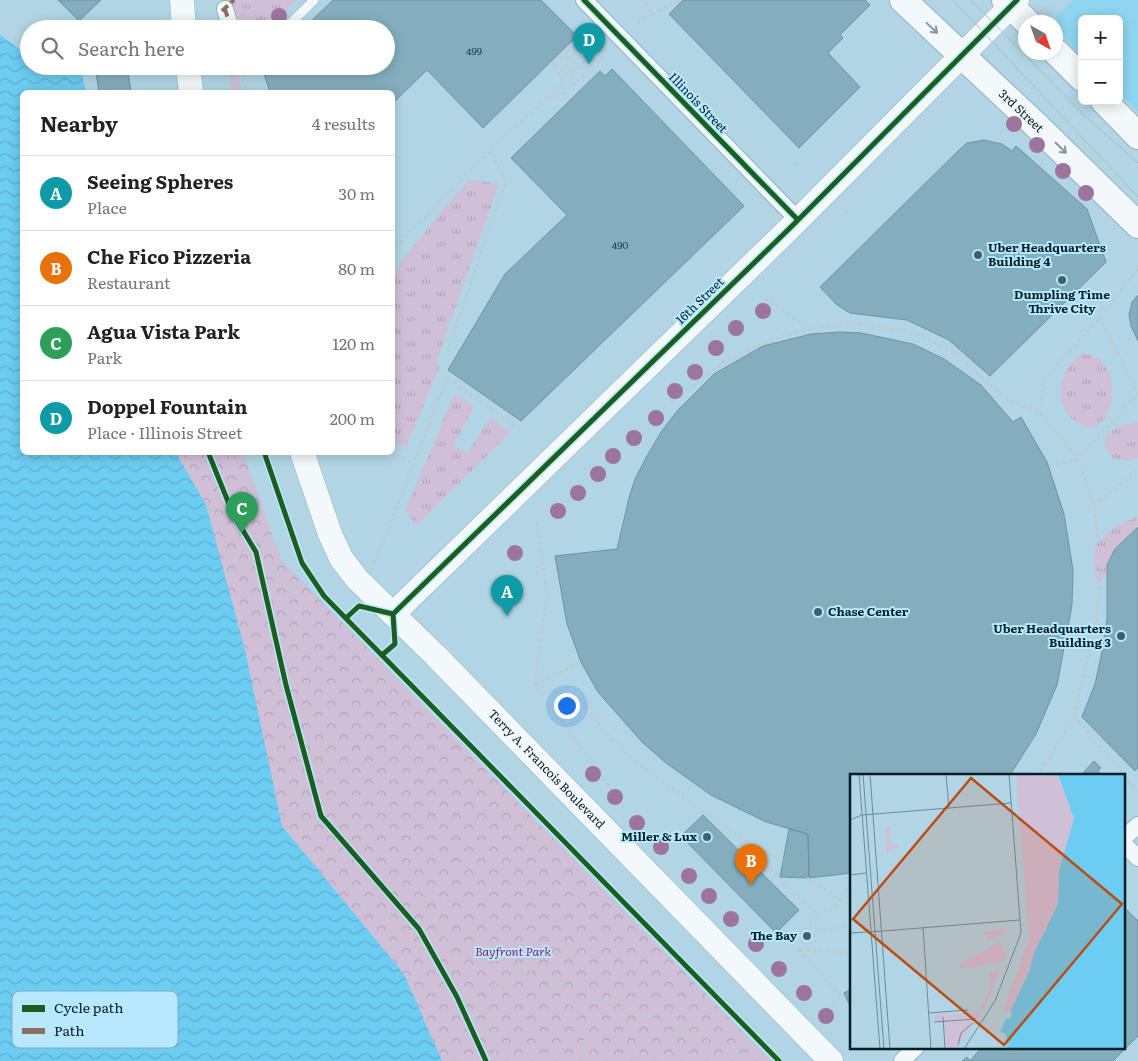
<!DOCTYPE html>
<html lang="en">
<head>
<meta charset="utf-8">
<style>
  :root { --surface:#fff; --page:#f6f6f6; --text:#222; --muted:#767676; --line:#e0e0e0; --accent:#0b8043 }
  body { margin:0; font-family:Literata,serif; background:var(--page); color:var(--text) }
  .controls { position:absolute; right:15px; top:15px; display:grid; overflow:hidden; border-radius:8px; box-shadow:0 2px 12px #0003 }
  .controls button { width:45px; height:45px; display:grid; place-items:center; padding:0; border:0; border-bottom:1px solid var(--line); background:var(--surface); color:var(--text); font:25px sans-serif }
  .compass { position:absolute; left:1018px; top:15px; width:45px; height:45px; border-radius:50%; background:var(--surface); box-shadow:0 2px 12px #0003; rotate:140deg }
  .you { position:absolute; left:566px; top:705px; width:18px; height:18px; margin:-12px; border:4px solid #fff; border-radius:50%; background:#1a73e8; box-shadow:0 0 0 8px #1a73e833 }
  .badge { display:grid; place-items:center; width:32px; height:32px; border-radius:50%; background:var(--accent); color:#fff; font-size:16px; font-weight:700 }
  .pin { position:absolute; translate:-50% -41px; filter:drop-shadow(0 1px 2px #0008) }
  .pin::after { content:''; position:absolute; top:26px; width:18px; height:15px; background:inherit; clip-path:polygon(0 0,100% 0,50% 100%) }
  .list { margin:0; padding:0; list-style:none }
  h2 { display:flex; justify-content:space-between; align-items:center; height:65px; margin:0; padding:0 20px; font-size:21px }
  h2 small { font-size:16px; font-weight:400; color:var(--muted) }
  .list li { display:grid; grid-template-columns:32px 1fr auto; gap:15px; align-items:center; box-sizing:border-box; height:75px; padding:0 20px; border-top:1px solid var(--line) }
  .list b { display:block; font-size:19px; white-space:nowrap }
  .list p { margin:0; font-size:16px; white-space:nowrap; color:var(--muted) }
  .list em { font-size:16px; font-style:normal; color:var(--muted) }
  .icon { flex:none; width:28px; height:28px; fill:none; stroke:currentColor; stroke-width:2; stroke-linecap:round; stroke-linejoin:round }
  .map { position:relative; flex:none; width:1138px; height:1061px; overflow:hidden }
  .search { position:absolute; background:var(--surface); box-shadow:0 2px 12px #0003; left:20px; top:20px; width:375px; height:55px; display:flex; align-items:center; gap:12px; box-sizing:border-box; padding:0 18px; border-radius:28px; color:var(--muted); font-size:19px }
  .panel { position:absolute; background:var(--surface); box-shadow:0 2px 12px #0003; left:20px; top:90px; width:375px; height:365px; border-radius:8px }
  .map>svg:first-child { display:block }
  .built { fill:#8fd5f1 }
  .grass { fill:url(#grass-tufts) }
  .forest { fill:url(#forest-crowns) }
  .water { fill:url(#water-waves) }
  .building { fill:#84aebe; stroke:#6e93a0 }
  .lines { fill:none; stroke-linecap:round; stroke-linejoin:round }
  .lane-casing { stroke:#91b1bf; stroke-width:10 }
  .street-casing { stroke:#91b1bf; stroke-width:18 }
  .secondary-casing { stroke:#91b1bf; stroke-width:25 }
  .primary-casing { stroke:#91b1bf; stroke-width:28 }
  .path { stroke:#bfcacf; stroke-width:3; stroke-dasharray:2.5 4; stroke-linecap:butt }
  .lane { stroke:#f3f9fb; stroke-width:9 }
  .street { stroke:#f3f9fb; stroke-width:16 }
  .secondary { stroke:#f3f9fb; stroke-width:24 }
  .primary { stroke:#f3f9fb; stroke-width:26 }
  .tram { stroke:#b0babe; stroke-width:1 }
  .quiet { stroke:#8d6e63; stroke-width:4; stroke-dasharray:8 4; stroke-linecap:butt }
  .cycleway-casing { stroke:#b7e8fe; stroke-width:8 }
  .cycleway { stroke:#1b5e20; stroke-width:5 }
  .tree { fill:#9d749e }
  .oneway { stroke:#87979d }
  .poi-dot { fill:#405f6b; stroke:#b7e8fe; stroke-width:2 }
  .labels { text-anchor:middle; stroke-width:4; stroke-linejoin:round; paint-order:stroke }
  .number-label { font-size:10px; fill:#23434f }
  .street-label { font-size:12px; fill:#031f2a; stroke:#b7e8fe }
  .poi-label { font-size:12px; font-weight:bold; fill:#031f2a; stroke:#b7e8fe; text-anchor:end }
  .park-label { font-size:12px; font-style:italic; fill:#8c2465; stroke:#b7e8fe }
  .inset-road { fill:none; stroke:#6b8c9a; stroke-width:1 }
  .view { fill:#ba4d12; fill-opacity:0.15; stroke:#ba4d12; stroke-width:2.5 }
  .inset-edge { fill:none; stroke:#031f2a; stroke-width:2.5 }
  .key { fill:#b7e8fe; stroke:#81acbe; stroke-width:1 }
  .key-label { font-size:14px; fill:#031f2a }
</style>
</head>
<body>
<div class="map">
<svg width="1138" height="1061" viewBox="0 0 1138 1061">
  <defs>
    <pattern id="grass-tufts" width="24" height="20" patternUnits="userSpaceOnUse" patternTransform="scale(1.25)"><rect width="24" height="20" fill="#cfc0d7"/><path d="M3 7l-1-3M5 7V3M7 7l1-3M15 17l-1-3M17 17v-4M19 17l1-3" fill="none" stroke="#b0a5b9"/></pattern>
    <pattern id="forest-crowns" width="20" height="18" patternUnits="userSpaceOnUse" patternTransform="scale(1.25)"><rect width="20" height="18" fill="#cfc0d7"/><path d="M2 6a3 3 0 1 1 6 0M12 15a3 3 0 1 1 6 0" fill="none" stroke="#b0a5b9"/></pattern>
    <pattern id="water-waves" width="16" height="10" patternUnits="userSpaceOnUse" patternTransform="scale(1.25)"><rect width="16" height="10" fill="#6cccf1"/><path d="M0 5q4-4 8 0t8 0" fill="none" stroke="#5cafcf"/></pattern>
  </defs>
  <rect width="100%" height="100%" fill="#b1d5e4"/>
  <path class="built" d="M1073,0H1138V112L1119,93V19H1082V56L1060,34L1056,16Z"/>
  <path class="grass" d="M221,0H296L267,29H224Z
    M229,66H236L242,92H231Z
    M468,180L499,183L436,363L440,366L406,447L393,441V277L401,264L400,262Z
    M1081,354C1130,351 1115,452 1076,422C1051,403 1059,371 1081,354Z
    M455,393L474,407L454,446L467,453L490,418L511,432L416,526L405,510Z
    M1138,422V457L1130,461L1112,458L1105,447L1106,435L1119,426Z
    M1138,516V545L1097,585L1094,562L1095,545L1113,528Z"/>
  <path class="forest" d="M176,453H243L281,560L771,1061H442L404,974L282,826L206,505Z"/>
  <path class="water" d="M0,35L29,56V66H80L86,92H22V452L176,453L206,505L245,650L282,826L404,974L442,1061H0Z"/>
  <path class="building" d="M58,0H101L79,21Z
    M333,0H541L577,36L483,128L427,70L392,104V92H270L262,68L264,66H386V29H303Z
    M683,0H865L870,5L840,35L843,38L828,53L860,87L799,148L669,14Z
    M95,66H127L131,92H99Z
    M612,69L744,206L521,421L448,370L505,274L567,215L511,158L600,71L605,76Z
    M984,140L1002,144L1012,151L1016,146L1087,209L1106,262L990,376L949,340L907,320L850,313L837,305L820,287L958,151L967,143Z
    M1138,295V341L1131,326L1129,315L1132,302Z
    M840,332L861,333L913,344L944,359L981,385L1013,422L1021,417L1047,462L1064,514L1073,570L1072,605L1057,685L1036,734L1010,775H852V873L809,878L808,834L766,822L711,795L666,763L642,742L598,692L581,662L567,624L555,556L617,549L629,498L635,479L647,456L661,432L677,411L714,374L763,346L811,334Z
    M1138,527V767L1135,771L1082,717L1095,684L1102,652L1107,621V565L1115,549Z
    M1094,761L1101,768L1098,771L1101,775H1081Z
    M703,815L799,910L776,933L681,836Z
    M789,829L808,834L809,878L780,877Z
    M1124,907L1138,921V1036L1113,1061H962L967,1057L970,1061L982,1047H1124Z
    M852,989V1010L844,993Z"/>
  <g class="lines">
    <g class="lane-casing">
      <path id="lane" d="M292,22L314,0"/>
    </g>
    <g class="street-casing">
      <path id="street" d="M584,0L798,220
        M225,9L231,29
        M1124,838L1138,825
        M1124,844L1138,858
        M902,1061L916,1047"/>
    </g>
    <g class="secondary-casing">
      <g id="secondary">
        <path d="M182,0L184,29"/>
        <path d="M188,66L191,92"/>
        <path id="s1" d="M302,452L330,534L341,558L357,579L435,655L831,1061"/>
        <path d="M393,614L793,225L1017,0"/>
      </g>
    </g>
    <g class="primary-casing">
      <g id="primary">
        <path id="s2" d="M903,0L1040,129L1138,225"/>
        <path d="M1005,0L1027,22"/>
        <path d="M1056,52L1082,78"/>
        <path d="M1104,101L1138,136"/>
      </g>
    </g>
    <path class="path" d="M652,14L678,0
      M638,22L652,14L643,0
      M240,66L247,92
      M547,98L565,80L552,66L555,62L569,77L573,73L559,59L563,56L577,70L580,67L566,52L570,48L584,63L598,50
      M795,163L799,167
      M845,212L849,217
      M392,251L500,141L546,99L563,94L604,57
      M766,299L810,329
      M1100,318L1137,393
      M447,352L506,181L490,151
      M671,402L711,372L746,351L783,336L820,327L860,323L920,335L955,353L1004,397L1040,413L1078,459L1094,505L1101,569L1096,625L1074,716L1047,762L1036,775
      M1040,412L1044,379L1100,318L1138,268
      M391,452L413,463
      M1050,466L1078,459L1138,393
      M1094,505L1138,470
      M537,523L547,595L535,685L626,810
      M256,552L279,544
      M373,563L376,560L447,378L521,430
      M321,613L325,608
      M386,681L390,677
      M536,684L581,662
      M536,685L579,697L604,731L638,763L743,841
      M1074,716L1124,775
      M1124,776L1137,791
      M783,861L743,841L818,917
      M807,878L841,900
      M366,908L746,1055
      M791,943L825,911L834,909L852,884
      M799,950L841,996L825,1012
      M799,950L820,930L851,926L852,922
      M800,950L852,953
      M542,977C576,1005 582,1018 587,1061
      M457,997L480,1020L502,1061
      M480,1020C484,984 502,973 536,975"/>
    <use href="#lane" class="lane"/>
    <use href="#street" class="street"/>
    <use href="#secondary" class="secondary"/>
    <use href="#primary" class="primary"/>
    <path class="tram" d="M953,0L1138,197
      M971,0L1083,114L1138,163"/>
    <path class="quiet" d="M225,9L231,29
      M222,11L234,0"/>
    <g class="cycleway-casing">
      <path id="cycleway" d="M584,0L798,220
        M208,452L233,514L256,552L286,685L321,816L419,929L457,997L486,1061
        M264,452L302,563L324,596L779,1061
        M393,614L793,225L1017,0
        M346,618L359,606L393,614L395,644L382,655"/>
    </g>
    <use href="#cycleway" class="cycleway"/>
  </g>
  <g class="tree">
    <circle cx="279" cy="16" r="8"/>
    <circle cx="1014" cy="124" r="8"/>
    <circle cx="1037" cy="145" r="8"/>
    <circle cx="1063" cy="171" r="8"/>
    <circle cx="1086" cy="193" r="8"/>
    <circle cx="763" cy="311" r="8"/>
    <circle cx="736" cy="328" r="8"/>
    <circle cx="716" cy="348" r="8"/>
    <circle cx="695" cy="372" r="8"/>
    <circle cx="675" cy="391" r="8"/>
    <circle cx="656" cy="418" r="8"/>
    <circle cx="634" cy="438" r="8"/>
    <circle cx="613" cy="456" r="8"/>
    <circle cx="598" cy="474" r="8"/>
    <circle cx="578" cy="493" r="8"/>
    <circle cx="558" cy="511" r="8"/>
    <circle cx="515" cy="553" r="8"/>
    <circle cx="593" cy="774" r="8"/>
    <circle cx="615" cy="797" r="8"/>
    <circle cx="637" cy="823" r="8"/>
    <circle cx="661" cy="847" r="8"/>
    <circle cx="689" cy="876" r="8"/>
    <circle cx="709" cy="896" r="8"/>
    <circle cx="731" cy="919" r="8"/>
    <circle cx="756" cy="944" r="8"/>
    <circle cx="779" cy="969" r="8"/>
    <circle cx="804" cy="993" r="8"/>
    <circle cx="826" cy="1016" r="8"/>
  </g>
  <defs><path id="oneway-shaft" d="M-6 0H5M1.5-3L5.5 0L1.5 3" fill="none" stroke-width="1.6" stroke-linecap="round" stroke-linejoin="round" transform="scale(1.25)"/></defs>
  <g class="oneway">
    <use href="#oneway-shaft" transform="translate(932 28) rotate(43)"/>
    <use href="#oneway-shaft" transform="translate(1061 148) rotate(44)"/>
  </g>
  <g class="poi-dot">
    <circle cx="978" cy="255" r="5"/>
    <circle cx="1062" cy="280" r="5"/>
    <circle cx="818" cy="612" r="5"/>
    <circle cx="1121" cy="636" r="5"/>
    <circle cx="707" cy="837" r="5"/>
    <circle cx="807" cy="936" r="5"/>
  </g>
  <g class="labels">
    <g class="number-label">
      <text x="474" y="55">499</text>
      <text x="620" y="249">490</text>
    </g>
    <g class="street-label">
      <text transform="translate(698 103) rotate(46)" y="4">Illinois Street</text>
      <text dy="4" stroke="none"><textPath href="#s2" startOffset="162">3rd Street</textPath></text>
      <text transform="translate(700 301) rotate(-44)" y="4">16th Street</text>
      <text dy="4" stroke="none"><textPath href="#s1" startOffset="408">Terry A. Francois Boulevard</textPath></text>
    </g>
    <g class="poi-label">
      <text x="988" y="252" text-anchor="start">Uber Headquarters<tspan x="988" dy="14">Building 4</tspan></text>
      <text x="1062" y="299" text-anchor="middle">Dumpling Time<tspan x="1062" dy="14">Thrive City</tspan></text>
      <text x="828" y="616" text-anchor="start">Chase Center</text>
      <text x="1111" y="633">Uber Headquarters<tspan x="1111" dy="14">Building 3</tspan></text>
      <text x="697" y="841">Miller &amp; Lux</text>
      <text x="797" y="940">The Bay</text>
    </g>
    <g class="park-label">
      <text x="513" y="956">Bayfront Park</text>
    </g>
  </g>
  <g transform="translate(850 774)">
    <rect width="275" height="275" fill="#b1d5e4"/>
    <path d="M41,51L39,68L49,72L37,80L35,54ZM157,155V158L137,168L136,164L143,161H135L134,157ZM150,167L156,180L153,188L112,195L108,191ZM150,196L137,229L106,275H96L94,247H85L84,241L129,238L139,216L140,198Z" fill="#cfc0d7"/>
    <path d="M166,0H208L224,45L209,97L208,130L160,238L153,235L179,166Z" fill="#cfc0d7"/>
    <path d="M178,0H196L197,17L183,14Z" fill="#cfc0d7"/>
    <path d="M208,0H275V275H157L156,260L150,257L156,244L160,245L162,240L160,238L180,195L183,181L208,130L209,97L224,45Z" fill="#6cccf1"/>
    <path class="inset-road" d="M9,0L30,275M13,0L34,275M20,0L40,275M96,0L99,35M0,46L12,41L161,29M0,101L16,99M73,153L81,275M33,157L170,146M0,159L33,157M79,239L118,236M93,243L95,275M84,248L126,245M108,271L111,259L123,249M114,275L145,227L171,159L159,0"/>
    <path class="view" d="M121,4L272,130L154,271L3,145Z"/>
    <rect width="275" height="275" class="inset-edge"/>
  </g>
  <rect x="12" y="991" width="166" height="57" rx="8" class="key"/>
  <rect x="22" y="1005" width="23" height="7" fill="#1b5e20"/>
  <rect x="22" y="1028" width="23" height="6" fill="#8d6e63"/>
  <g class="key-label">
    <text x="54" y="1013">Cycle path</text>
    <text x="54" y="1036">Path</text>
  </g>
</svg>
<div class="controls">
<button>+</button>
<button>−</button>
</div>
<svg class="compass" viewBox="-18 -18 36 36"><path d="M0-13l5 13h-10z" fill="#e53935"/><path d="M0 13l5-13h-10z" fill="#767676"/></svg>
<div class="you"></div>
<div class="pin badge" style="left:507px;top:616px;background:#0f9aa8">A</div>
<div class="pin badge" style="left:751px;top:885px;background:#e8710a">B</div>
<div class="pin badge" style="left:242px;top:533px;background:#2e9e5b">C</div>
<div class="pin badge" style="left:589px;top:64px;background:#0f9aa8">D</div>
<div class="search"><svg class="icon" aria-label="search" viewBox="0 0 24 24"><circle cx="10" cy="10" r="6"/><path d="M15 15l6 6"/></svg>Search here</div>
<section class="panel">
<h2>Nearby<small>4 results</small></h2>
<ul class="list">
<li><span class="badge" style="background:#0f9aa8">A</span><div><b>Seeing Spheres</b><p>Place</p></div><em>30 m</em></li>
<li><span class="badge" style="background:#e8710a">B</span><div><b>Che Fico Pizzeria</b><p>Restaurant</p></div><em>80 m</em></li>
<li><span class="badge" style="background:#2e9e5b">C</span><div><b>Agua Vista Park</b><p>Park</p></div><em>120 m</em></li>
<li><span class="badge" style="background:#0f9aa8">D</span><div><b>Doppel Fountain</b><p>Place · Illinois Street</p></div><em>200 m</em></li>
</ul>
</section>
</div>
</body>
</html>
